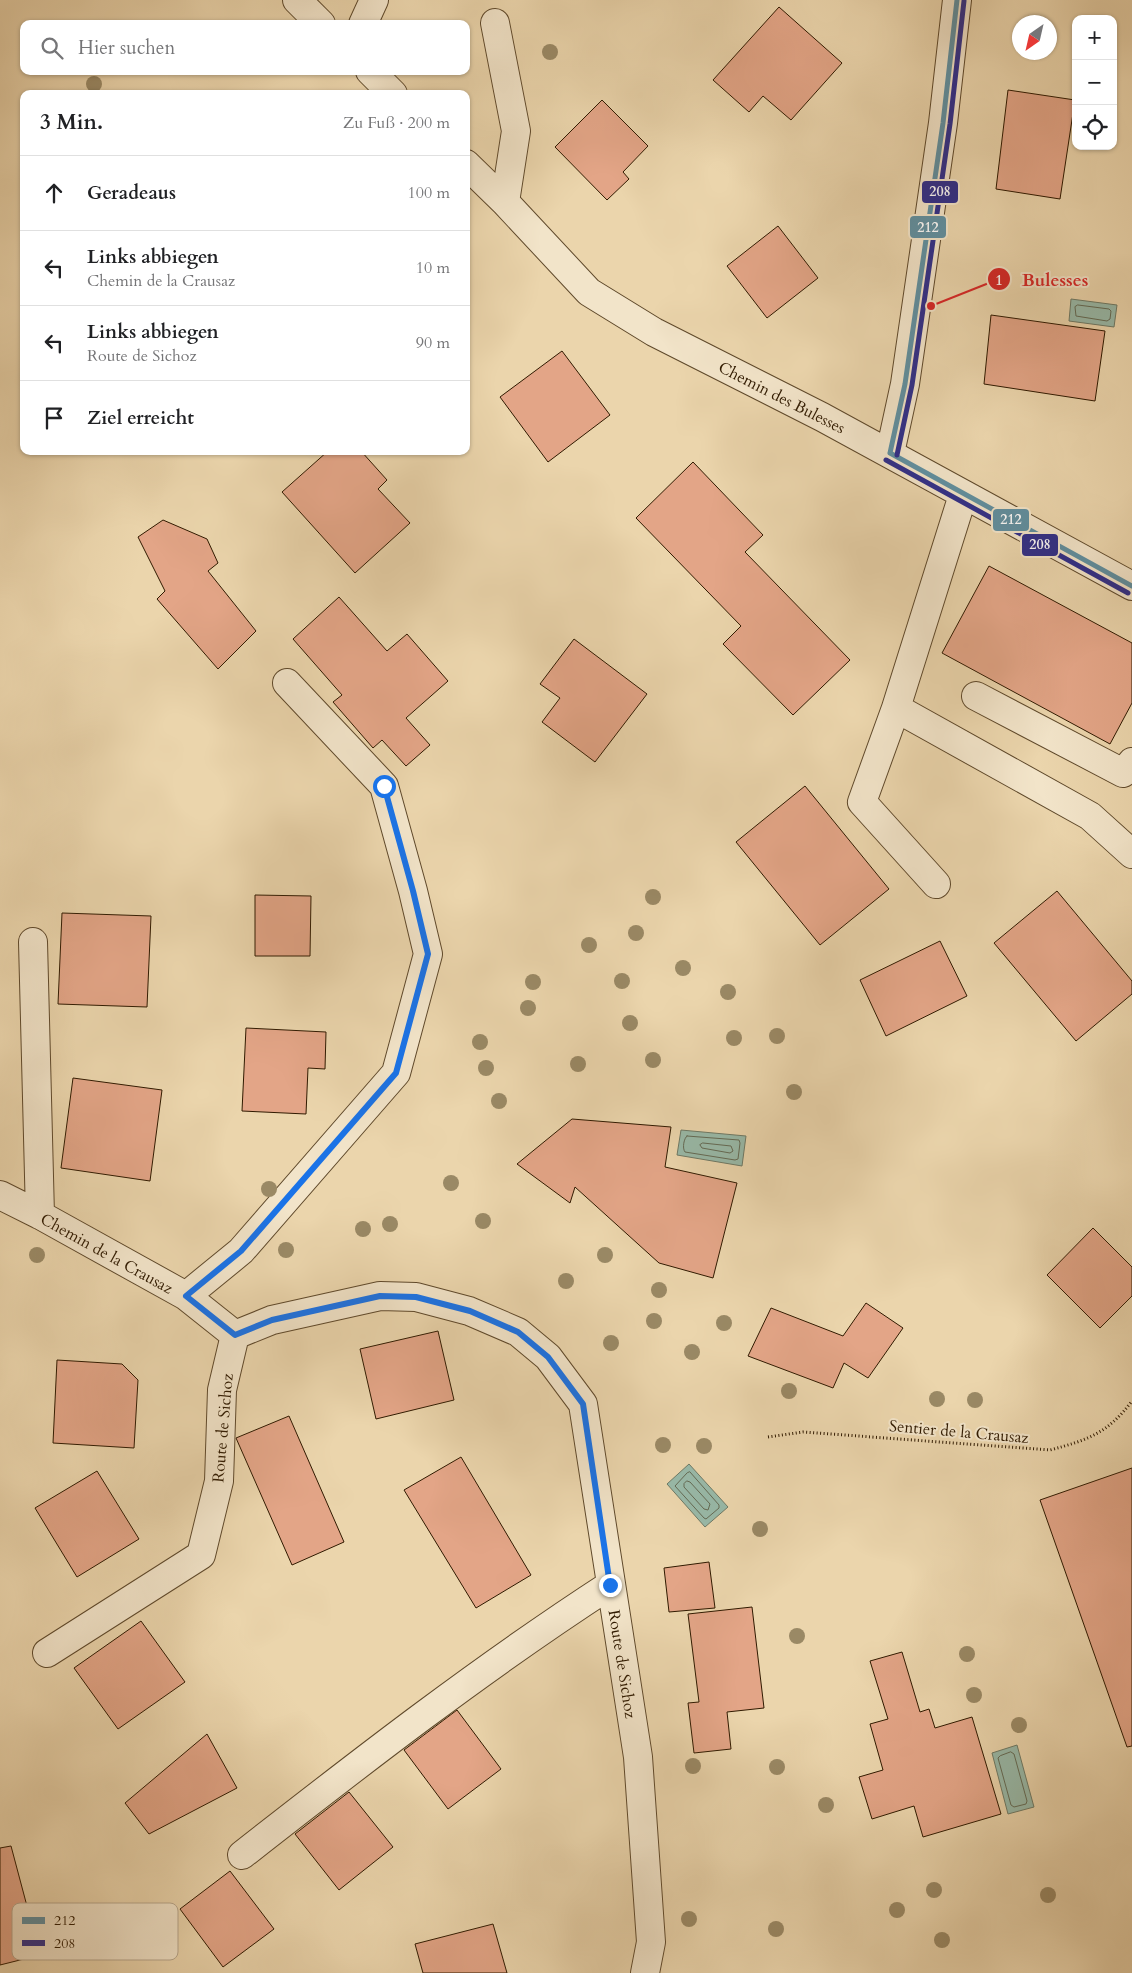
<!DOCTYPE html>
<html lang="de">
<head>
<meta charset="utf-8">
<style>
  :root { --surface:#fff; --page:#f2f2f2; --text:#202124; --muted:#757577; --line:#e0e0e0 }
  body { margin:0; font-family:Cardo,serif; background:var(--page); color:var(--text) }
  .controls { position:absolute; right:15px; top:15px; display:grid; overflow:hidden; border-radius:10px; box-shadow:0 1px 4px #0004 }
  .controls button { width:45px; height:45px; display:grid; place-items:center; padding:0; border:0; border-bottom:1px solid var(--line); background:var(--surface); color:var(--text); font:25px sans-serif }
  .compass { position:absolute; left:1012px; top:15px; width:45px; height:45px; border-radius:50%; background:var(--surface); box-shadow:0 1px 4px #0004; rotate:214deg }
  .stop { position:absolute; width:15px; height:15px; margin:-11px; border:4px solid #1a73e8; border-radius:50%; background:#fff }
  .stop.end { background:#1a73e8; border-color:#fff; box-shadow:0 1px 5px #0008 }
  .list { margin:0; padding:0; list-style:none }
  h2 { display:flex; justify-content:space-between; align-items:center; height:65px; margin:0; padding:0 20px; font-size:21px }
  h2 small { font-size:16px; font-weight:400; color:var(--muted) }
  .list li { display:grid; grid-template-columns:32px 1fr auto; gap:15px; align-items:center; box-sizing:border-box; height:75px; padding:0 20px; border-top:1px solid var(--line) }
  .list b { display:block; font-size:19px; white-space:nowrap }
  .list p { margin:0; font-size:16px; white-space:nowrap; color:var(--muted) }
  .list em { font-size:16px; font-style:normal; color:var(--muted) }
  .icon { flex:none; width:28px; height:28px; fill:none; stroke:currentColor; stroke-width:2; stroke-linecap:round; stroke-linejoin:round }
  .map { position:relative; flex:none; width:1132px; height:1973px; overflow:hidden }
  .search { position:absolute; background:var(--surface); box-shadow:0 1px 4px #0004; left:20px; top:20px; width:450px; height:55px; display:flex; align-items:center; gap:12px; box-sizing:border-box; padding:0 18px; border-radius:10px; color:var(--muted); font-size:19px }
  .panel { position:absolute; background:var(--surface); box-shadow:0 1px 4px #0004; left:20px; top:90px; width:450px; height:365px; border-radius:10px }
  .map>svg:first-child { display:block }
  .water { fill:#98b9a8; stroke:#6e7965 }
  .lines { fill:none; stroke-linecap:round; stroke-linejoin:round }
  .shore { stroke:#646a54; stroke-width:1 }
  .building { fill:#e3a587; stroke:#301a00 }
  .minor-casing { stroke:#5f492b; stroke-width:30 }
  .path { stroke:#301a00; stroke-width:3; stroke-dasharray:1 2.5; stroke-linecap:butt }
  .minor { stroke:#f2e4c9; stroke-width:28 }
  .bus-1-casing { stroke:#f2e4c9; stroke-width:9 }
  .bus-2-casing { stroke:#f2e4c9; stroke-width:9 }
  .bus-1 { stroke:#608fa0; stroke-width:5 }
  .bus-2 { stroke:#302f8a; stroke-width:5 }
  .tree { fill:#9a8965 }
  .route { stroke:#1a73e8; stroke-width:6 }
  .labels { text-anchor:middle; stroke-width:4; stroke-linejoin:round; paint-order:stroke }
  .street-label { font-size:16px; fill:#301a00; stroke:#f2e4c9 }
  .key { fill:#f2e4c9; stroke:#b8a78d; stroke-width:1 }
  .key-label { font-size:14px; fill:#301a00 }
  .leader { fill:none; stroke:#d62828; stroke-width:2 }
  .callout-dot { fill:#d62828; stroke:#f2e4c9; stroke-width:2 }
  .mark-label { font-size:15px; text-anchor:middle; font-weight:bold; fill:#fff }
  .callout-label { font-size:18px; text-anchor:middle; font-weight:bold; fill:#d62828; stroke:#f2e4c9; stroke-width:4; stroke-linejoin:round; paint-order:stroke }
  .line-badge { stroke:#f2e4c9; stroke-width:2 }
  .badge-label { font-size:14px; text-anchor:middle; font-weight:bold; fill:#fff }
</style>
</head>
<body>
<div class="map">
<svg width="1132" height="1973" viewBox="0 0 1132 1973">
  <rect width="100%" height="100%" fill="#ebd5ac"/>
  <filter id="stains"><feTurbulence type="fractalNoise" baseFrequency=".004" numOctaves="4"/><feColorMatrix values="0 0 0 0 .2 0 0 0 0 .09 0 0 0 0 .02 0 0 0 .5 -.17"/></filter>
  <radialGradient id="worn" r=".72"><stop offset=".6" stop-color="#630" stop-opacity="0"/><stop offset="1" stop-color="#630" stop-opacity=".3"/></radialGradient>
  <path class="water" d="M1071,299L1117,305L1114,327L1069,321Z
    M681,1130L746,1136L742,1166L677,1155Z
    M689,1464L728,1507L705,1527L667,1484Z
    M1017,1745L1034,1807L1008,1814L992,1753Z"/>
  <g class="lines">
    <path class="shore" d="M1078,305L1109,309L1111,311L1110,319L1107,321L1076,316L1075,307Z
      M687,1136L739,1140L740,1143L738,1159L735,1160L685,1152C682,1148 684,1138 687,1136Z
      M703,1143L731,1146L733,1151L730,1153L702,1148L700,1145Z
      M690,1472L719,1505V1508L706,1519L704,1518L675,1486L687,1473Z
      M687,1481L690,1482L710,1504L708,1510L704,1509L684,1487V1484Z
      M1011,1752L1014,1754L1027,1801L1026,1804L1014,1807L1011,1805L998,1758L1000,1756Z"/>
  </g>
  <path class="building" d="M779,7L842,63L791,120L763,96L749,112L713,80Z
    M1008,90L1075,100L1060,199L996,189Z
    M602,100L648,146L623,172L629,179L607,200L555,147Z
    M778,226L818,278L767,318L727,266Z
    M991,315L1105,331L1095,401L984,384Z
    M562,351L610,415L548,462L500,397Z
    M328,451H361L387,480L378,489L410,523L355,573L282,492Z
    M693,462L763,535L745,552L850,660L793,715L723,644L741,626L636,518Z
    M163,520L207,539L218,563L208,571L256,631L218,669L157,599L165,591L138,537Z
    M989,566L1132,643V703L1110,744L942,653Z
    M339,597L387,651L407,634L448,681L406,718L430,745L406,766L382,740L373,748L333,702L342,695L293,639Z
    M574,639L647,694L595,762L542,722L560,698L540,684Z
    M805,786L889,889L820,945L736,842Z
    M1057,891L1132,981V994L1076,1041L994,943Z
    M255,895L311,896L310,956H255Z
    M62,913L151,916L147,1007L58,1004Z
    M940,941L967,996L886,1036L860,980Z
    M246,1028L326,1032L325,1069L308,1068L306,1114L242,1111Z
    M73,1078L162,1090L150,1181L61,1168Z
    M572,1119L671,1127L665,1167L737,1183L713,1278L659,1263L575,1187L570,1203L517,1164Z
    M1093,1228L1132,1267V1296L1100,1328L1047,1275Z
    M866,1303L903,1328L868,1378L844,1363L833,1388L748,1356L771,1308L843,1336Z
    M438,1331L454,1400L376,1419L360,1349Z
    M57,1360L122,1364L138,1380L134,1448L53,1443Z
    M289,1416L344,1542L292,1565L236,1438Z
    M461,1457L531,1575L476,1608L404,1490Z
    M1132,1468V1746L1127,1747L1040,1500Z
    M97,1471L139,1539L77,1577L35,1508Z
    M709,1562L715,1608L669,1612L664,1568Z
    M752,1607L764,1708L727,1712L731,1749L694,1753L688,1703L699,1702L688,1614Z
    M141,1621L185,1682L118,1729L74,1668Z
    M902,1652L920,1712L929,1709L935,1728L972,1717L1001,1814L923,1837L914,1806L872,1819L859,1777L883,1770L870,1724L888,1719L870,1661Z
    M457,1710L501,1769L448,1809L404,1750Z
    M207,1734L237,1788L149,1834L125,1803Z
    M349,1792L393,1847L339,1890L295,1834Z
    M11,1846L40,1955L0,1965V1848Z
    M230,1871L274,1929L223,1967L180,1909Z
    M493,1924L507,1973H423L415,1944Z"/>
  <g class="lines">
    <g class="minor-casing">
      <path id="minor" d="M297,0L321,24
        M495,23L516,131L505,202
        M363,24L374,0
        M370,71L393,94
        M466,164L505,202L589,292L654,332L822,417L1132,586
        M890,453L905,384L943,123L957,0
        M963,495L896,708L1090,816L1132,854
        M976,696L1123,773L1132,762
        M896,708L862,802L936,884
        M33,942L40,1215
        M0,1195L40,1215L186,1296L235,1335
        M186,1296L241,1251L396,1073L428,954L413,891L384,786L287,683
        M47,1653L201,1555L219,1481L222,1390L235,1335L272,1320L380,1296L416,1297L469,1311L518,1332L548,1357L583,1404L638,1757L651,1942L645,1973
        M242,1855C362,1761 482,1668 610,1585"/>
    </g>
    <path class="path" d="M768,1437L803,1432L1050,1450C1088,1440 1108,1433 1132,1401"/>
    <use href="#minor" class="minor"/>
    <g class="bus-1-casing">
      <path id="bus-1" d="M890,453L905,384L943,123L957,0
        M890,453L1132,586"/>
    </g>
    <g class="bus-2-casing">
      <path id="bus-2" d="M897,455L912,385L950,124L964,1
        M886,460L1128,593"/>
    </g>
    <use href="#bus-1" class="bus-1"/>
    <use href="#bus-2" class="bus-2"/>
  </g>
  <g class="tree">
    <circle cx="550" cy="52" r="8"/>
    <circle cx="94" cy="84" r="8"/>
    <circle cx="653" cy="897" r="8"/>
    <circle cx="636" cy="933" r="8"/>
    <circle cx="589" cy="945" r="8"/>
    <circle cx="683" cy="968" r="8"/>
    <circle cx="622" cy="981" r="8"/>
    <circle cx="533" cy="982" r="8"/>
    <circle cx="728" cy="992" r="8"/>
    <circle cx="528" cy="1008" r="8"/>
    <circle cx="630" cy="1023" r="8"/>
    <circle cx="777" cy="1036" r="8"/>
    <circle cx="734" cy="1038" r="8"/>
    <circle cx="480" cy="1042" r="8"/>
    <circle cx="653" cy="1060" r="8"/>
    <circle cx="578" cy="1064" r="8"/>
    <circle cx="486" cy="1068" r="8"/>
    <circle cx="794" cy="1092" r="8"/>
    <circle cx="499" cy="1101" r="8"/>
    <circle cx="451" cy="1183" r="8"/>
    <circle cx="269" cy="1189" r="8"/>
    <circle cx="483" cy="1221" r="8"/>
    <circle cx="390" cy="1224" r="8"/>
    <circle cx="363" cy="1229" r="8"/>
    <circle cx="286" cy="1250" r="8"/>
    <circle cx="37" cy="1255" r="8"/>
    <circle cx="605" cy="1255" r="8"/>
    <circle cx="566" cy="1281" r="8"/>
    <circle cx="659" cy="1290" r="8"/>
    <circle cx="654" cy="1321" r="8"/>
    <circle cx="724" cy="1323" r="8"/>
    <circle cx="611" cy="1343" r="8"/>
    <circle cx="692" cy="1352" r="8"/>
    <circle cx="789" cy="1391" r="8"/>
    <circle cx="937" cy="1399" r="8"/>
    <circle cx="975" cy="1400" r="8"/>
    <circle cx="663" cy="1445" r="8"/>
    <circle cx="704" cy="1446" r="8"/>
    <circle cx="760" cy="1529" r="8"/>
    <circle cx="797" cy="1636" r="8"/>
    <circle cx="967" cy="1654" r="8"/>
    <circle cx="974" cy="1695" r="8"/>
    <circle cx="1019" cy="1725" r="8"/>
    <circle cx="693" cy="1766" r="8"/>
    <circle cx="777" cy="1767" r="8"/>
    <circle cx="826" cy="1805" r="8"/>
    <circle cx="934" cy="1890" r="8"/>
    <circle cx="1048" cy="1895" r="8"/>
    <circle cx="897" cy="1910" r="8"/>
    <circle cx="689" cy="1919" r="8"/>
    <circle cx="776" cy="1929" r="8"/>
    <circle cx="942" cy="1940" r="8"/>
  </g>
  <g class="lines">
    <path class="route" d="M384,786L413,891L428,954L396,1073L241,1251L186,1296L235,1335L272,1320L380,1296L416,1297L470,1311L518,1332L548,1357L583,1404L610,1585"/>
  </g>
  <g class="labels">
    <g class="street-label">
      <text transform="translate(782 397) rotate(27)" y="6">Chemin des Bulesses</text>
      <text transform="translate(107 1253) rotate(29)" y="6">Chemin de la Crausaz</text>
      <text transform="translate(222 1428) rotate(-85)" y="6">Route de Sichoz</text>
      <text transform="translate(959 1431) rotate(5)" y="6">Sentier de la Crausaz</text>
      <text transform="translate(623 1664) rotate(81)" y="6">Route de Sichoz</text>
    </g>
  </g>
  <rect x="12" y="1903" width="166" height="57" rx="8" class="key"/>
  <rect x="22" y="1917" width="23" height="7" fill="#608fa0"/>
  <rect x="22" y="1940" width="23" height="6" fill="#302f8a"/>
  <g class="key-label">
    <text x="54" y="1925">212</text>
    <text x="54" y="1948">208</text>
  </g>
  <path class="leader" d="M931 306L999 279"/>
  <g class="callout-dot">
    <circle cx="931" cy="306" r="5"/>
    <circle cx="999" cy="279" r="12"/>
  </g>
  <g class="mark-label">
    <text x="999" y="285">1</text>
  </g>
  <g class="callout-label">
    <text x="1055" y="286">Bulesses</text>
  </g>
  <g class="line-badge">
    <rect x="921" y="180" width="38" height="24" rx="5" fill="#302f8a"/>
    <rect x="909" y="215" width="38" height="24" rx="5" fill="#608fa0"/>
    <rect x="992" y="508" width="38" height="24" rx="5" fill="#608fa0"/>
    <rect x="1021" y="533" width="38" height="24" rx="5" fill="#302f8a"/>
  </g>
  <g class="badge-label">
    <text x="940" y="196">208</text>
    <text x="928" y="232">212</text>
    <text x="1011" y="524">212</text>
    <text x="1040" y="549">208</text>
  </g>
  <rect width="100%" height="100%" filter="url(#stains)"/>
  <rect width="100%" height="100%" fill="url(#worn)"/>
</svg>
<div class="controls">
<button>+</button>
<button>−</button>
<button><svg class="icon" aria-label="locate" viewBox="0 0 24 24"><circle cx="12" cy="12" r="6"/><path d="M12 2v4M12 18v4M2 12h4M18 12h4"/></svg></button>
</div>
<svg class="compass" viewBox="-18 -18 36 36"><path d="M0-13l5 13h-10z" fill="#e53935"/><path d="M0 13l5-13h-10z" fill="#757577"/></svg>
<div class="stop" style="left:384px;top:786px"></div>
<div class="stop end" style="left:610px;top:1585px"></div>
<div class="search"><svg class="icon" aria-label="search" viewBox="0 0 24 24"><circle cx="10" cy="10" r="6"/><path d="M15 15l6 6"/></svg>Hier suchen</div>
<section class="panel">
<h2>3 Min.<small>Zu Fuß · 200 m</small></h2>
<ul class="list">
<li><svg class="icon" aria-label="ahead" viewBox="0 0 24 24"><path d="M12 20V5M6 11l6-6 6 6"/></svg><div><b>Geradeaus</b></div><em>100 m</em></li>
<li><svg class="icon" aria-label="left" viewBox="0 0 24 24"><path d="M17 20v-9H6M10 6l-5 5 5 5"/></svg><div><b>Links abbiegen</b><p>Chemin de la Crausaz</p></div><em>10 m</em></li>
<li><svg class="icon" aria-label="left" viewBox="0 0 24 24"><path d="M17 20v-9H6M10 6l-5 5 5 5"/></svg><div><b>Links abbiegen</b><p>Route de Sichoz</p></div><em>90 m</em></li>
<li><svg class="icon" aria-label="arrive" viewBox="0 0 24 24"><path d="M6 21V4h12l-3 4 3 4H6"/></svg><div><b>Ziel erreicht</b></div></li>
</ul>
</section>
</div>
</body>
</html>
